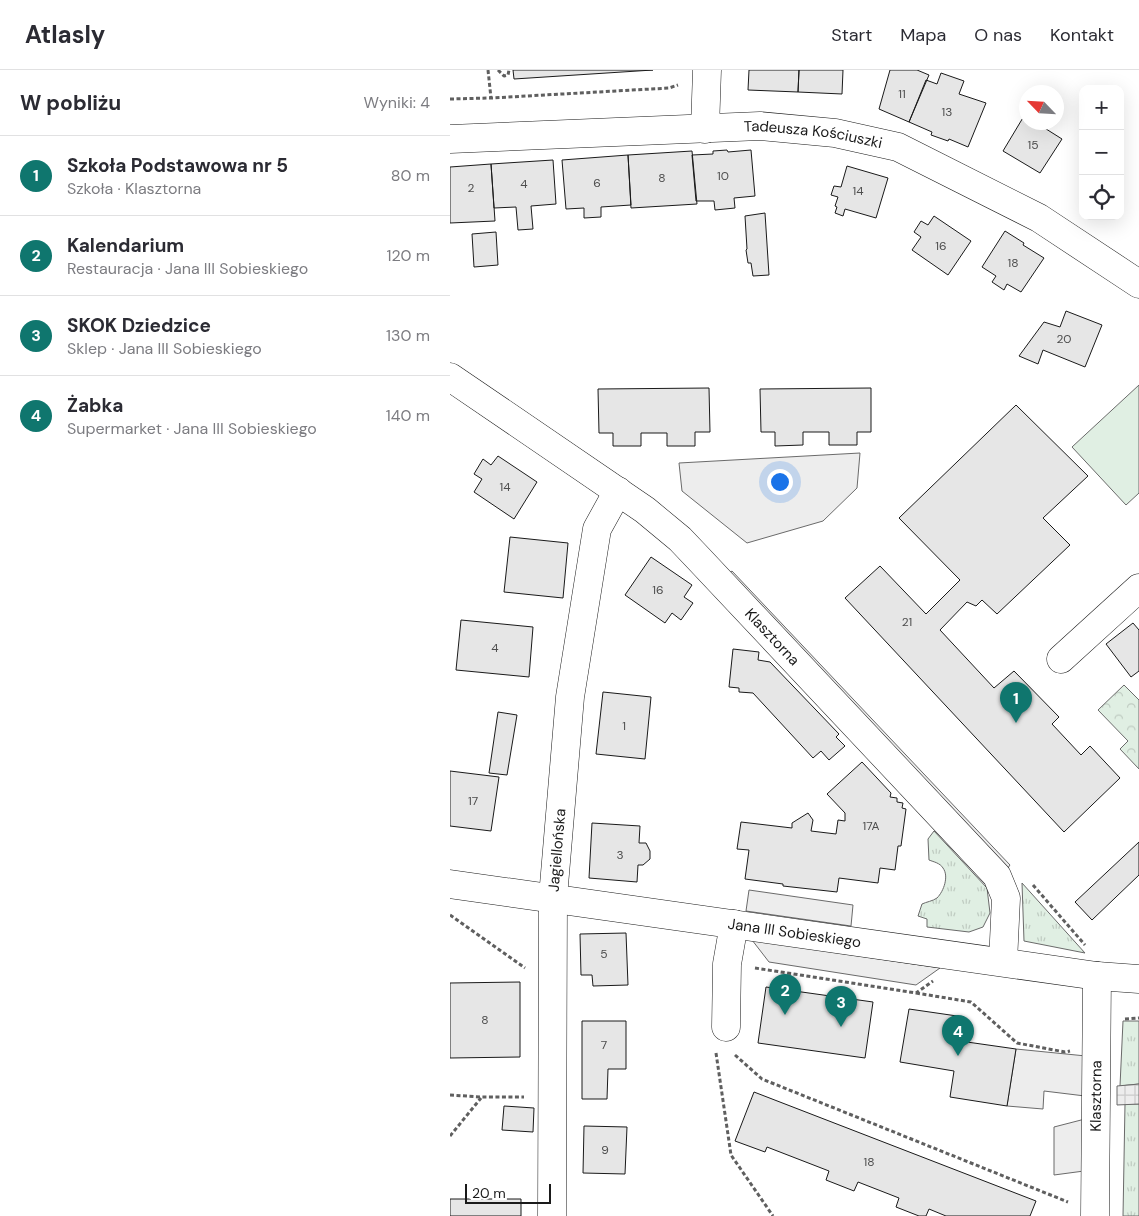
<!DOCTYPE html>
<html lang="pl">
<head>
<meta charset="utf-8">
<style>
  :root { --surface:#fff; --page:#f2f2f3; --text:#2b2b33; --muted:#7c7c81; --line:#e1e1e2; --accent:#0f766e }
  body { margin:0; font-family:"DM Sans",sans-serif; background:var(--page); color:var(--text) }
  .controls { position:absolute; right:15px; top:15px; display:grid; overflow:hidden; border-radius:10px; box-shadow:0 5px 20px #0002 }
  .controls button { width:45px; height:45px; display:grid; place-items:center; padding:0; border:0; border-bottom:1px solid var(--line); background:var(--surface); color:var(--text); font:25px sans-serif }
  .compass { position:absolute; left:569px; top:15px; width:45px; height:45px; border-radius:50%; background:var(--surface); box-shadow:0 5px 20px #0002; rotate:295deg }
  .scale { position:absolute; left:15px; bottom:12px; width:86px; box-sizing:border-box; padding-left:5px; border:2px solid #1a1a1a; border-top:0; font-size:14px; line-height:18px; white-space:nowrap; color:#1a1a1a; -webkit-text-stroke:4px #fff; paint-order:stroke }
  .you { position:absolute; left:329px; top:411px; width:18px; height:18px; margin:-12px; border:4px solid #fff; border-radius:50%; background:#1a73e8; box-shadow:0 0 0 8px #1a73e833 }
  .badge { display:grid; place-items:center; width:32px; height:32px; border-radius:50%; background:var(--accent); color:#fff; font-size:16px; font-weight:700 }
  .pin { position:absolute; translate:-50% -41px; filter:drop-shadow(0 1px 2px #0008) }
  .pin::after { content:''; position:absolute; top:26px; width:18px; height:15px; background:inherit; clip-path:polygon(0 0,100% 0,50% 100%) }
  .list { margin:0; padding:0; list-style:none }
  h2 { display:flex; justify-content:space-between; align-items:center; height:65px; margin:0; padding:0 20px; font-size:21px }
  h2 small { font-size:16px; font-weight:400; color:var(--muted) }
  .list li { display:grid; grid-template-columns:32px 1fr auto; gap:15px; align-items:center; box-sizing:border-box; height:80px; padding:0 20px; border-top:1px solid var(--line) }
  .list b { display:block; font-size:19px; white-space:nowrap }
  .list p { margin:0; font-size:16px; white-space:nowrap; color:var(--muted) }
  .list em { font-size:16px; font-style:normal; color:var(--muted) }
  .icon { flex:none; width:28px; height:28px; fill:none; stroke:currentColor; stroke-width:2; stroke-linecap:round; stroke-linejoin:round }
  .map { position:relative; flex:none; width:689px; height:1146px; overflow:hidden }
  header { display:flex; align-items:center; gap:30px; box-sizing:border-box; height:70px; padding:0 25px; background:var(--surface); border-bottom:1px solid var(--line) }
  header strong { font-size:24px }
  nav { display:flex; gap:28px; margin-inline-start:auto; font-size:18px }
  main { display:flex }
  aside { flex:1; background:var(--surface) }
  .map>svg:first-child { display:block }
  .grass { fill:url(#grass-tufts); stroke:#6a6a6a }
  .forest { fill:url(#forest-crowns); stroke:#6a6a6a }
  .garden { fill:#e0efe3; stroke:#6a6a6a }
  .parking { fill:#ededed; stroke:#6a6a6a }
  .plaza { fill:url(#plaza-grid); stroke:#6a6a6a }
  .building { fill:#e6e6e6; stroke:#1a1a1a }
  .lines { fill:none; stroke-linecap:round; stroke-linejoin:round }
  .minor-casing { stroke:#1a1a1a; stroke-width:29 }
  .path { stroke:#5f5f5f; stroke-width:3; stroke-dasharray:4 2.5; stroke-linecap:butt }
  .minor { stroke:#fff; stroke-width:28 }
  .labels { text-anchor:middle; stroke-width:4; stroke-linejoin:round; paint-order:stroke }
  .number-label { font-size:12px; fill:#4d4d4d }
  .street-label { font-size:15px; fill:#1a1a1a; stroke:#fff }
</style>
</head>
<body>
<header>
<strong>Atlasly</strong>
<nav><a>Start</a><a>Mapa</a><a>O nas</a><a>Kontakt</a></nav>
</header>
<main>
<aside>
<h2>W pobliżu<small>Wyniki: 4</small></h2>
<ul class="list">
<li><span class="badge">1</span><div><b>Szkoła Podstawowa nr 5</b><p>Szkoła · Klasztorna</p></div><em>80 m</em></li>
<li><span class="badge">2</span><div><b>Kalendarium</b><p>Restauracja · Jana III Sobieskiego</p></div><em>120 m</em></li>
<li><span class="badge">3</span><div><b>SKOK Dziedzice</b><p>Sklep · Jana III Sobieskiego</p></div><em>130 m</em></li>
<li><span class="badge">4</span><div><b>Żabka</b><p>Supermarket · Jana III Sobieskiego</p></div><em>140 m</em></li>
</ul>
</aside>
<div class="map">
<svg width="689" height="1146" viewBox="0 0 689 1146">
  <defs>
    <pattern id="grass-tufts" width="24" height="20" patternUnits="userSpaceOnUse" patternTransform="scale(1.25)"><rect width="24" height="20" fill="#e0efe3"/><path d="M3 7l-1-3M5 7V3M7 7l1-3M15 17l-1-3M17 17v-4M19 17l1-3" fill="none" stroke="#c0ccc2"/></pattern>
    <pattern id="forest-crowns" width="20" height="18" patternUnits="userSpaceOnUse" patternTransform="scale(1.25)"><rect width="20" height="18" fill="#e0efe3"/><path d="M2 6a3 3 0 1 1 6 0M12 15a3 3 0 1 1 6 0" fill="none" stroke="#c0ccc2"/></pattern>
    <pattern id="plaza-grid" width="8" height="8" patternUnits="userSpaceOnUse" patternTransform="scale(1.25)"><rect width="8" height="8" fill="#ededed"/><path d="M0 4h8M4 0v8" fill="none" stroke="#cbcbcb"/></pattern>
  </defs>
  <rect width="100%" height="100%" fill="#fff"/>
  <path class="grass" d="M484,761L537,818L540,843L533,857L519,862L477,857V849L468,846L472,834C476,832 483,831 487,828C494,821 499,806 493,798C490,793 484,792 479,790L478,769Z
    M572,813L635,883L574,871Z
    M673,951H689V1014L670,1016Z
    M675,1034H689V1146H673Z"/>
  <path class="forest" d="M674,615L689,630V699L670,679L678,671L648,640Z"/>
  <path class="garden" d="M689,315V423L676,435L622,377Z"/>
  <path class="parking" d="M410,383L407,418L373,451L297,473L232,421L229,393Z
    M282,501L560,795L555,802L275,506Z
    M299,820L403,835L401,856L296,841Z
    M302,870L490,898L466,915L319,892Z
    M566,979L636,986L635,1026L594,1021L593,1039L557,1036Z
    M635,1049L634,1101L604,1105V1057Z"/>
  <path class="plaza" d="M689,1014V1034L667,1035V1016Z"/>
  <path class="building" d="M63,0H203L64,9Z
    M299,0H349L348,22L298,20Z
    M349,0H393L392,24L348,22Z
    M440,0H467L479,5L459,52L429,39Z
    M491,3L514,11L509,24L536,33L518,77L499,69L498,71L481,65L482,62L459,52L476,10L487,14Z
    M574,46L576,47V52H585L612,69L590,103L553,81Z
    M277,80L278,82L301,80L305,126L284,128L285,138L265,140L264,131H246L242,85L263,84V81Z
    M242,81L247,134L181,138L178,85Z
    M178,85L181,135L151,137V147L134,148V138L116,139L112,90Z
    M103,90L106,134L81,136L83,159L68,160L66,137L44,138L41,94Z
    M41,94L45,151L0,153V97Z
    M397,96L438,108L426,148L395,139L393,146L385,143L387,137L385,136L388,127L381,125L384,116L391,117Z
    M315,143L319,205L303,206L301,193H298L296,180L297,179L295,146Z
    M484,146L521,171L498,205L462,180L471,167L464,162L471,151L478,155Z
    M555,161L574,173L573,175L594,188L571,222L557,214L554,220L542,212L546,206L532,197Z
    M46,162L48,195L24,197L22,164Z
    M616,241L652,255L635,297L593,280L588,294L569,286L594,252L610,257Z
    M259,318L260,362H245V376H217V363H191V376H163V363H149L148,319Z
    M421,318V362H407V375H379V362H353V375L325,376V362H311L310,319Z
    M566,335L638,406L593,448L620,475L547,544L532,530L526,536L517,532L490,560L544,618L564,601L609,647L602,654L631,685L640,676L670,708L614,762L395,528L430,496L476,544L510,510L449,448Z
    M48,386L87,412L64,449L24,422L32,409L24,404L33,389L41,395Z
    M60,467L118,473L113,528L54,522Z
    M201,487L242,515L234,527L243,533L231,550L222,543L215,553L175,525Z
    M11,550L83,557L79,607L6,600Z
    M683,553L689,560V601L681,607L656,574Z
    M283,579L309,582L308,590L320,592L389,664L386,667L395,676L379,690L371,681L363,688L303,623L289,622V618L279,617Z
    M153,622L201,627L195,689L146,684Z
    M48,642L67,645L57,705L39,703Z
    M412,692L441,723L440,727L447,728V732L453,733L452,738L456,739L451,776H448L445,800L430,798L428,813L389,808L387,822L333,816V814L295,809L299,780L287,779L291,752L342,758V753L358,743L363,750L361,761L386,764L388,750L395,751V743L377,724Z
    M0,701L49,707L41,761L0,756Z
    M142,753L190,756L189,773H196L200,781V789L193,795H188L187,812L139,808Z
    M689,772V805L642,850L625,832Z
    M176,863L178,915L143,916L142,905H131L130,864Z
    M70,912V987L0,988V913Z
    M316,917L423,932L415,988L308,973Z
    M459,939L514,947L510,971L566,979L557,1036L500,1027L504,1001L450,992Z
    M132,951H176V999H158L157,1029H132Z
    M304,1022L586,1131L580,1146H496L479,1139L476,1146H469L446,1137L449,1128L408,1112L404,1121L376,1110L379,1101L317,1077L315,1082L285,1071Z
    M54,1036L84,1038L83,1062L52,1060Z
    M134,1056L177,1057L175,1104L133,1103Z
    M0,1129H71V1146H0Z"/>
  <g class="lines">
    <g class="minor-casing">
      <g id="minor">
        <path d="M255,59L257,0"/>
        <path id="s1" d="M0,69L310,56L385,63L448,77L589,148L689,214"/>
        <path id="s2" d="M0,307L195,440L230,469L249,489L547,806L556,828L553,892"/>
        <path d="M611,589L689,518"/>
        <path id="s3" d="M0,814L647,906L689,909"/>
        <path d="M276,957L277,894L284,854"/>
        <path id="s4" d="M102,1146L103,827L120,627L147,459L168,421"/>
        <path id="s5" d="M645,1146L647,906"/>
      </g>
    </g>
    <path class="path" d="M38,0L41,28
      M48,0L54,6L58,5L59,0
      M0,29L41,28L219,18L228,15
      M583,815L635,875
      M0,845L75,898
      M305,898L466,923L483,911
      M466,923L521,932L567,973L615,982L620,981
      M675,949L689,948
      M266,983L281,1085L323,1146
      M285,985L312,1009L618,1132
      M0,1025L31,1027H74
      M0,1066L31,1028"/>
    <use href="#minor" class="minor"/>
  </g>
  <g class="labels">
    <g class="number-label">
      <text x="452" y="28">11</text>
      <text x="497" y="46">13</text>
      <text x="583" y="79">15</text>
      <text x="273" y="110">10</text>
      <text x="212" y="112">8</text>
      <text x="147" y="117">6</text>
      <text x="74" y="118">4</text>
      <text x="21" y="122">2</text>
      <text x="408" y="125">14</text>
      <text x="491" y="180">16</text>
      <text x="563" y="197">18</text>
      <text x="614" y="273">20</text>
      <text x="55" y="421">14</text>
      <text x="208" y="524">16</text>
      <text x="457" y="556">21</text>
      <text x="45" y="582">4</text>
      <text x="174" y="660">1</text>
      <text x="23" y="735">17</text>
      <text x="421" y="760">17A</text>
      <text x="170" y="789">3</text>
      <text x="154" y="888">5</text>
      <text x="35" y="954">8</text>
      <text x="154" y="979">7</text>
      <text x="155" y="1084">9</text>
      <text x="419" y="1096">18</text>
    </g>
    <g class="street-label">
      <text dy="5" stroke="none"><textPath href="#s1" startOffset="364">Tadeusza Kościuszki</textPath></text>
      <text dy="5" stroke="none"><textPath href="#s2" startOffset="416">Klasztorna</textPath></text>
      <text dy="5" stroke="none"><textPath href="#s4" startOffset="366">Jagiellońska</textPath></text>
      <text dy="5" stroke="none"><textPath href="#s3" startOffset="348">Jana III Sobieskiego</textPath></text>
      <text dy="5" stroke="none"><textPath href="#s5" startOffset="120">Klasztorna</textPath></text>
    </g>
  </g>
</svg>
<div class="controls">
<button>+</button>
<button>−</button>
<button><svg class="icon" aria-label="locate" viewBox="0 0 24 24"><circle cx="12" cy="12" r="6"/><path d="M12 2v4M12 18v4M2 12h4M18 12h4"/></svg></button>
</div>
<svg class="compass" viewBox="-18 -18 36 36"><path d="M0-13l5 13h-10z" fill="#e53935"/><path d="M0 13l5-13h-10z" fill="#7c7c81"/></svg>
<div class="scale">20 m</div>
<div class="you"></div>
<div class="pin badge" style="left:566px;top:653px">1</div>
<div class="pin badge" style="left:335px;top:945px">2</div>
<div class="pin badge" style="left:391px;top:957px">3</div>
<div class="pin badge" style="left:508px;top:986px">4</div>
</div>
</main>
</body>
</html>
